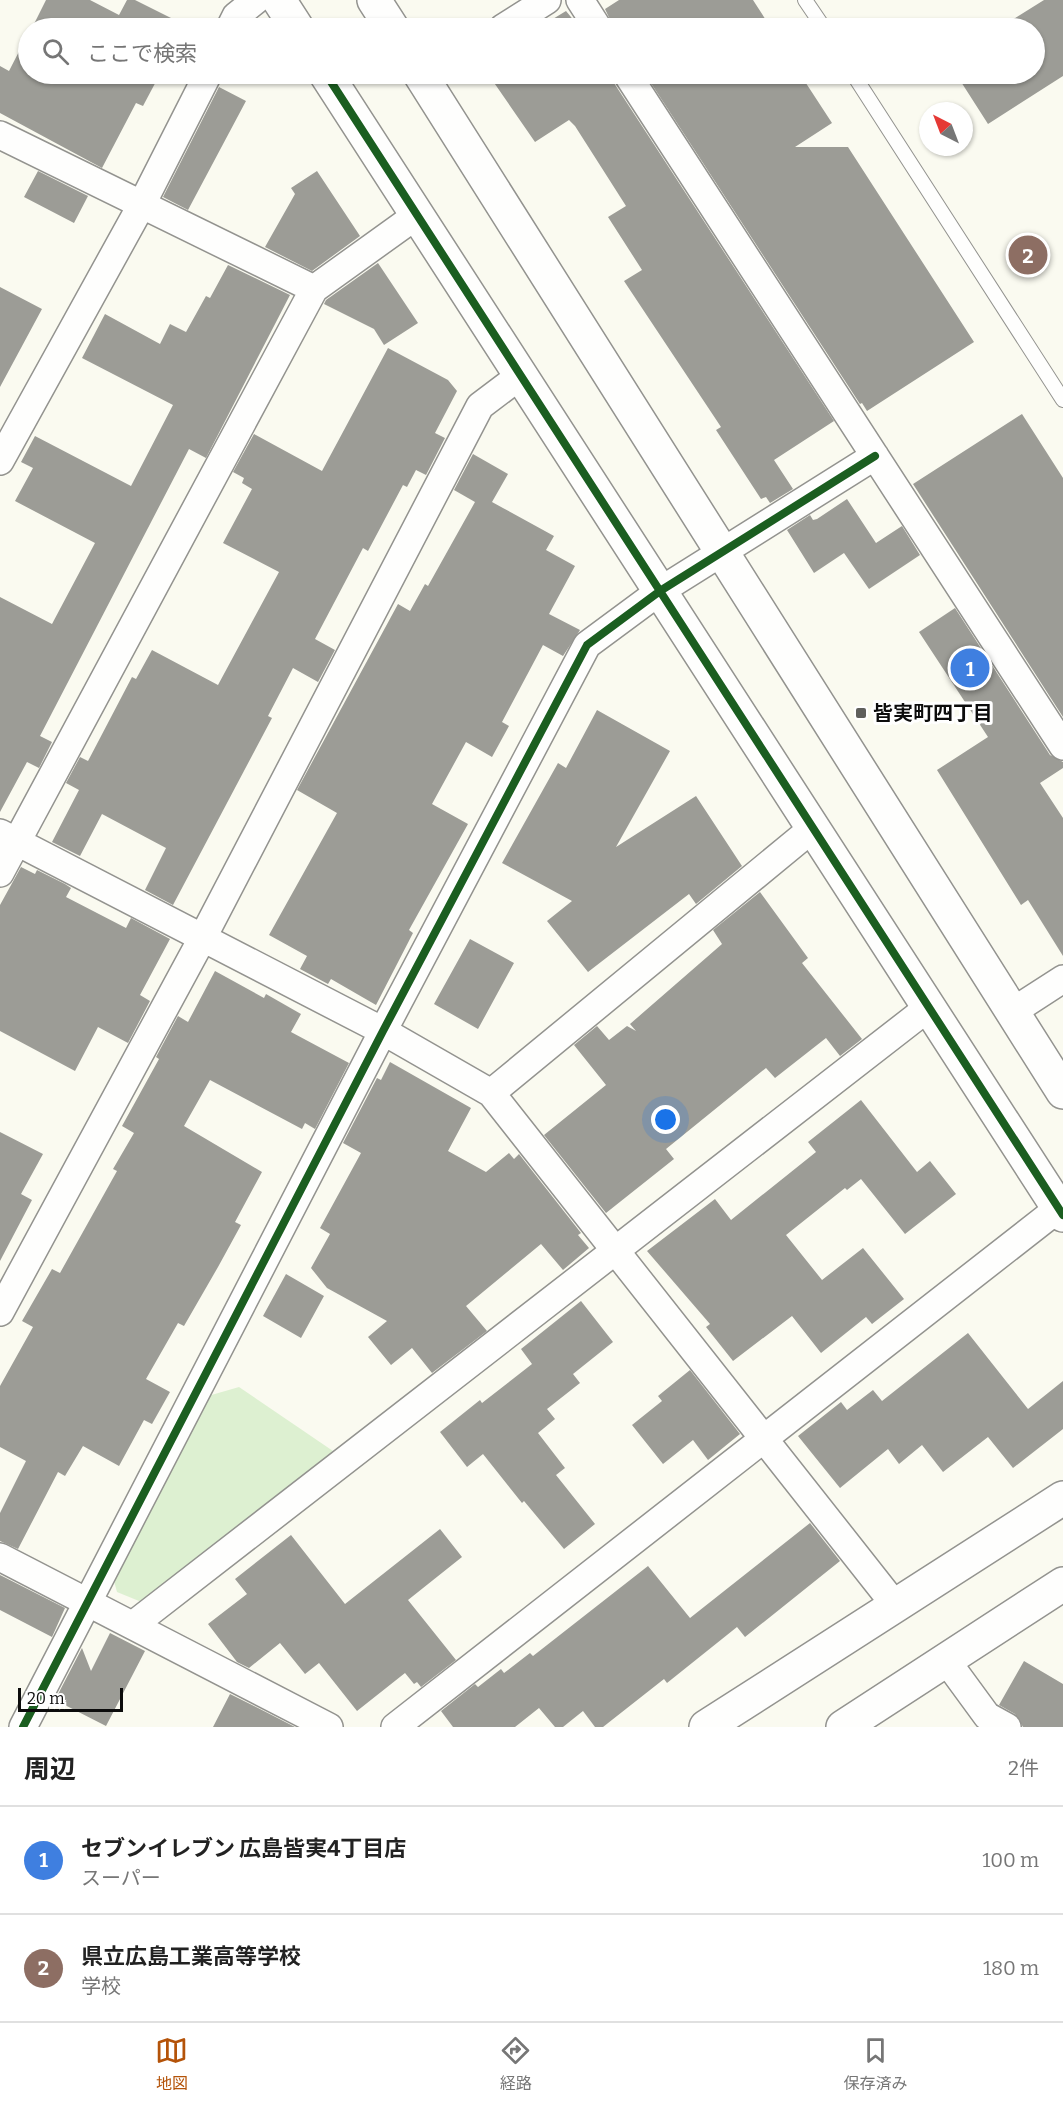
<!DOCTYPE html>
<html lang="ja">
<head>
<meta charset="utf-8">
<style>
  :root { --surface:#fff; --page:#f2f2f2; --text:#222; --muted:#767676; --line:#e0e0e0; --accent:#b45309 }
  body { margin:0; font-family:Bitter,"Noto Sans JP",serif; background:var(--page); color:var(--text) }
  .compass { position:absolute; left:919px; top:102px; width:54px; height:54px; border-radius:50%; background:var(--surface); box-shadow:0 2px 4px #0004; rotate:318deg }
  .scale { position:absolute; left:18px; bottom:15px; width:105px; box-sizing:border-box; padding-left:6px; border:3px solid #0c0c0c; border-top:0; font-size:16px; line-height:21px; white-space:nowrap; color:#0c0c0c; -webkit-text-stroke:4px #fff; paint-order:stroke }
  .you { position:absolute; left:666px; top:1120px; width:21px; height:21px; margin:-15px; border:4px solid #fff; border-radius:50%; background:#1a73e8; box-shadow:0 0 0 9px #1a73e833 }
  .badge { display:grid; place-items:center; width:39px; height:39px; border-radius:50%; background:var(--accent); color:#fff; font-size:20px; font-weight:700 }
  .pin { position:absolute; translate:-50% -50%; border:3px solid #fff; box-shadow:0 2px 6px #0006 }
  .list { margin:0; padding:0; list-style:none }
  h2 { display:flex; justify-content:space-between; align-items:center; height:78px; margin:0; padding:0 24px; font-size:26px }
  h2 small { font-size:20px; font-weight:400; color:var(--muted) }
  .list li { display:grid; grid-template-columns:39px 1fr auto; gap:18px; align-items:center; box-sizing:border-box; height:108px; padding:0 24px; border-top:2px solid var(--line) }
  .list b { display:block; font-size:22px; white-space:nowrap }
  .list p { margin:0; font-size:20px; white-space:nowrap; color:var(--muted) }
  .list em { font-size:20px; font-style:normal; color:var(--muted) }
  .icon { flex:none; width:33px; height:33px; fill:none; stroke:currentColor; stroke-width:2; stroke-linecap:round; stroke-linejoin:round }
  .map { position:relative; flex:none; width:1063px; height:1727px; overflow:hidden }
  .search { position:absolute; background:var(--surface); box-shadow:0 2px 4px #0004; left:18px; right:18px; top:18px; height:66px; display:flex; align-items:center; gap:15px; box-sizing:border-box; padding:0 21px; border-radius:33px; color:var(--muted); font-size:22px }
  .sheet { height:294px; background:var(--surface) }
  nav { display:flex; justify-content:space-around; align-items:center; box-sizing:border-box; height:84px; border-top:2px solid var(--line); background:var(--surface); font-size:16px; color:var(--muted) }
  nav a { display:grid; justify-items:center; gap:3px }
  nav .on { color:var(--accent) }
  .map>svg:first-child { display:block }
  .green { fill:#ddf0d1 }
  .building { fill:#9c9c96 }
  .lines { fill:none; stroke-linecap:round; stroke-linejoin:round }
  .service-casing { stroke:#93938f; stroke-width:16 }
  .minor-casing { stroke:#93938f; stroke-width:30 }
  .tertiary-casing { stroke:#93938f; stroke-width:36 }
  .service { stroke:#fefefd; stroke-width:14 }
  .minor { stroke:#fefefd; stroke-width:27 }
  .tertiary { stroke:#fefefd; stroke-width:33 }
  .cycleway-casing { stroke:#fff; stroke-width:11 }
  .cycleway { stroke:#1b5e20; stroke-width:8 }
  .poi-dot { fill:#5f5f5c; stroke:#fff; stroke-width:2 }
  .labels { text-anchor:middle; stroke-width:6; stroke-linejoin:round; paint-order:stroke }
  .poi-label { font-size:20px; font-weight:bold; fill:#0c0c0c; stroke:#fff; text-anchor:start }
</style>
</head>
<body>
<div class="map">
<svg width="1063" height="1727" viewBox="0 0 1063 1727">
  <rect width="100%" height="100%" fill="#fafaf0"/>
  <path class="green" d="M239,1387L333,1451L332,1462L157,1596L139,1601L117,1592L114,1581L208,1396Z"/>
  <path class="building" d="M46,0H90L119,15L127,0H135L191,28H32Z
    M619,0H753L771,28H614L605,9Z
    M1044,0H1063V76L988,124L956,74H1035V28H999Z
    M566,11L580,28H538Z
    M28,34V74H160L143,106L136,103L102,168L0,113V66L9,71Z
    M488,74H611L614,83L834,421L774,460L793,489L770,503L766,497L761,499L716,430L721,427L624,281L642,270L608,217L626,206L575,126L569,120L535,142Z
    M645,74H800L832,123L795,147H848L974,342L867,411L862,403L860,404Z
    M219,87L246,101L188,210L163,197Z
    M38,171L88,196L74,223L24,197Z
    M317,171L360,236L312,271L265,247L295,194L291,188Z
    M378,263L418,323L384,345L374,329L324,304L326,300Z
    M228,265L290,295L206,458L189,449L40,736L52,742L39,768L27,762L0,812V597L52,624L95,543L15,501L33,468L21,462L35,436L131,486L173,405L82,358L105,314L160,344L170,324L186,332L206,296L210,298Z
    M0,287L42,309L0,387Z
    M388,348L448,380L457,391L435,433L445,438L426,475L416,470L407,487L403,485L368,551L363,548L315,639L335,650L318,682L293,668L268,716L272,718L173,905L145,890L166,848L102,814L80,856L52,842L79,790L66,783L80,757L88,761L132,677L136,679L152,650L218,685L279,572L223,543L252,489L242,483L244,478L233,472L254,434L322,471Z
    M1022,414L1063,478V717L913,484Z
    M473,454L508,474L492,502L554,536L546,550L575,566L549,614L580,630L563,656L543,645L502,722L509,726L492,757L466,742L432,804L468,824L409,930L413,933L376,1005L331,979L328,984L300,969L307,956L269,935L337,813L297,790L398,604L410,611L425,584L428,586L475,502L454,490Z
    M847,499L876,543L902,526L920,555L869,589L844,553L814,573L787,530L810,515L813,520L817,519Z
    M955,608L1050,755L1063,762V768L1040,783L1063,818V956L1028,900L1021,905L937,770L988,737L919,632Z
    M597,710L670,751L616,847L696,796L742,866L696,904L689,894L588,972L547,921L572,901L502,863L558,763L566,768Z
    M21,867L35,874L37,870L65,884L71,888L66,897L126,928L131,918L170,939L140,995L150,1001L128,1043L98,1027L75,1071L0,1031V905Z
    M760,892L808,958L802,963L862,1039L840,1056L826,1038L775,1078L766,1068L666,1149L674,1159L606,1213L544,1135L606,1085L574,1045L597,1026L609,1040L627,1026L636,1031L630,1024L722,944L713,930Z
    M470,939L514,963L478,1029L434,1004Z
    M215,971L264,998L266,994L301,1014L291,1032L349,1063L315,1129L305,1123L302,1129L210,1080L184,1126L262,1172L235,1222L241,1225L218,1267L184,1326L178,1323L146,1379L170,1392L152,1424L144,1420L119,1466L83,1446L65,1476L58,1472L18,1549L0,1541V1513L26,1461L0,1447V1386L33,1327L22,1321L52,1269L60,1273L117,1171L113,1169L134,1133L122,1126L159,1059L156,1057L178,1016L188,1022Z
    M390,1062L471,1108L448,1151L486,1172L509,1153L514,1159L519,1154L581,1233L578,1235L589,1248L563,1270L541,1244L466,1306L487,1331L432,1373L412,1348L391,1365L368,1337L387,1321L327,1288L311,1268L330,1234L320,1228L361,1153L343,1143L377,1078L381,1080Z
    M861,1100L917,1172L930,1161L956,1194L905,1234L861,1179L847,1190L845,1188L786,1235L822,1280L863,1248L904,1299L872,1324L866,1317L821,1353L792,1316L733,1361L706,1327L710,1324L647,1251L715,1199L731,1220L816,1152L808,1142Z
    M0,1132L43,1154L21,1194L32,1200L0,1261Z
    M286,1274L324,1296L301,1338L263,1316Z
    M581,1301L613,1342L573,1374L580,1383L547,1409L555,1419L538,1433L565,1468L556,1475L595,1524L564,1549L524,1501L522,1503L483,1454L467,1467L440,1432L480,1400L482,1403L532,1364L521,1349Z
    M968,1333L1028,1409L1063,1381V1429L1013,1468L988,1437L943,1472L922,1445L899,1464L888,1449L840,1488L798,1436L841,1402L847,1410L873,1390L882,1401Z
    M690,1370L740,1434L708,1460L693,1440L663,1464L632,1425L662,1401L658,1396Z
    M810,1523L840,1561L745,1637L737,1627L667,1683L664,1679L603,1727H595L583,1711L563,1727H555L539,1708L515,1727H453L441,1711L475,1684L478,1687L501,1669L504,1673L530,1653L533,1656L648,1566L690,1618Z
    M440,1529L462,1557L408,1600L456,1660L421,1687L417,1682L414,1684L405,1673L357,1711L319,1663L305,1674L280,1643L249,1668L237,1662L208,1624L247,1594L235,1579L291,1535L345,1604Z
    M0,1575L65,1608L52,1637L0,1610Z
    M110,1633L145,1651L106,1726L55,1700L82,1648L91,1671Z
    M1024,1661L1063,1684V1727H1023L1015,1714L999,1705Z
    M230,1694L258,1708L295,1727H213Z"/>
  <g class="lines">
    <g class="service-casing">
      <path id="service" d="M805,0L824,28
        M853,74L1063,400"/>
    </g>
    <g class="minor-casing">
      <path id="minor" d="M580,0L598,28
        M230,28L236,16L256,0
        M503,28L547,0
        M627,74L1063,746
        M0,135L314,289
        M0,461L142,204L208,74
        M0,833L383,1031L491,1093L895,1605
        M0,873L314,289L417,215
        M1012,1012L1063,979
        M491,1093L813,828
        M0,1312L203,937L480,406L521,375
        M0,1557L329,1727
        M133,1625L929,1007
        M946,1660L987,1716L1007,1727
        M23,1727L383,1031L587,645L660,591L875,456
        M395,1727L1059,1208"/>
    </g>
    <g class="tertiary-casing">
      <path id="tertiary" d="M279,0L297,28
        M374,0L392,28
        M326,74L1063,1215
        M420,74L1063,1092
        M706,1727L1063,1498
        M843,1727L1063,1584"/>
    </g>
    <use href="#service" class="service"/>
    <use href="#minor" class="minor"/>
    <use href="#tertiary" class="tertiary"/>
    <g class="cycleway-casing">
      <path id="cycleway" d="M326,74L1063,1215
        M23,1727L383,1031L587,645L660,591L875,456"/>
    </g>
    <use href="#cycleway" class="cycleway"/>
  </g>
  <rect class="poi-dot" x="855" y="707" width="12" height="12" rx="3"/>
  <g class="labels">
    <g class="poi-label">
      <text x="873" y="720">皆実町四丁目</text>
    </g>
  </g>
</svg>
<svg class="compass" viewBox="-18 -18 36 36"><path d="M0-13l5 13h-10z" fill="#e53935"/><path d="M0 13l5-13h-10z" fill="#767676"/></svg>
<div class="scale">20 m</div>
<div class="you"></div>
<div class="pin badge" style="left:970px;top:668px;background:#3f7fe0">1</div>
<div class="pin badge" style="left:1028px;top:255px;background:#8d6e63">2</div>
<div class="search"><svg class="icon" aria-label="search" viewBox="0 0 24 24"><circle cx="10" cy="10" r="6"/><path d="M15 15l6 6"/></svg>ここで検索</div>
</div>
<section class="sheet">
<h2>周辺<small>2件</small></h2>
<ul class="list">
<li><span class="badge" style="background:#3f7fe0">1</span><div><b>セブンイレブン 広島皆実4丁目店</b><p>スーパー</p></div><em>100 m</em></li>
<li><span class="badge" style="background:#8d6e63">2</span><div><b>県立広島工業高等学校</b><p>学校</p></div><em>180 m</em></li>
</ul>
</section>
<nav>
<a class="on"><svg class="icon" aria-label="map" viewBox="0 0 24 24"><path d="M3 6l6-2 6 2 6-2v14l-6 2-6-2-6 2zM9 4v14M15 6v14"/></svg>地図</a>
<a><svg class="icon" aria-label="directions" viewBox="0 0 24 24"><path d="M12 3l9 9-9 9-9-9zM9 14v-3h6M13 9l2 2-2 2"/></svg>経路</a>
<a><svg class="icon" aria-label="saved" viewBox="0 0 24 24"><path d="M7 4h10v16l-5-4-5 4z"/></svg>保存済み</a>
</nav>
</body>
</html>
